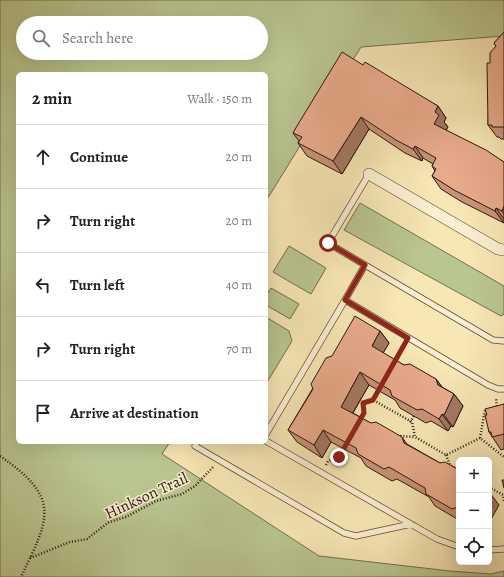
<!DOCTYPE html>
<html lang="en">
<head>
<meta charset="utf-8">
<style>
  :root { --surface:#fff; --page:#f6f6f6; --text:#222; --muted:#767676; --line:#e0e0e0 }
  body { margin:0; font-family:Alegreya,serif; background:var(--page); color:var(--text) }
  .controls { position:absolute; right:12px; bottom:12px; display:grid; overflow:hidden; border-radius:6px; box-shadow:0 4px 16px #0002 }
  .controls button { width:36px; height:36px; display:grid; place-items:center; padding:0; border:0; border-bottom:1px solid var(--line); background:var(--surface); color:var(--text); font:20px sans-serif }
  .stop { position:absolute; width:12px; height:12px; margin:-9px; border:3px solid #8f2418; border-radius:50%; background:#fff }
  .stop.end { background:#8f2418; border-color:#fff; box-shadow:0 1px 4px #0008 }
  .list { margin:0; padding:0; list-style:none }
  h2 { display:flex; justify-content:space-between; align-items:center; height:52px; margin:0; padding:0 16px; font-size:17px }
  h2 small { font-size:13px; font-weight:400; color:var(--muted) }
  .list li { display:grid; grid-template-columns:26px 1fr auto; gap:12px; align-items:center; box-sizing:border-box; height:64px; padding:0 16px; border-top:1px solid var(--line) }
  .list b { display:block; font-size:15px; white-space:nowrap }
  .list em { font-size:13px; font-style:normal; color:var(--muted) }
  .icon { flex:none; width:22px; height:22px; fill:none; stroke:currentColor; stroke-width:2; stroke-linecap:round; stroke-linejoin:round }
  .map { position:relative; flex:none; width:504px; height:577px; overflow:hidden }
  .search { position:absolute; background:var(--surface); box-shadow:0 4px 16px #0002; left:16px; top:16px; width:252px; height:44px; display:flex; align-items:center; gap:10px; box-sizing:border-box; padding:0 14px; border-radius:22px; color:var(--muted); font-size:15px }
  .panel { position:absolute; background:var(--surface); box-shadow:0 4px 16px #0002; left:16px; top:72px; width:252px; height:372px; border-radius:6px }
  .map>svg:first-child { display:block }
  .green { fill:#bac690; stroke:#726f51; fill-rule:evenodd }
  .lines { fill:none; stroke-linecap:round; stroke-linejoin:round }
  .lane-casing { stroke:#5c4c3b; stroke-width:7 }
  .street-casing { stroke:#5c4c3b; stroke-width:12 }
  .path { stroke:#291812; stroke-width:2.5; stroke-dasharray:1 2; stroke-linecap:butt }
  .lane { stroke:#faefcf; stroke-width:5.5 }
  .street { stroke:#faefcf; stroke-width:11 }
  .wall { fill:#c89378; stroke:#291812 }
  .shaded-wall { fill:#a37862; stroke:#291812 }
  .building { fill:#e9ab8c; stroke:#291812 }
  .route { stroke:#8f2418; stroke-width:5 }
  .labels { text-anchor:middle; stroke-width:3; stroke-linejoin:round; paint-order:stroke }
  .street-label { font-size:16px; fill:#291812; stroke:#faefcf }
</style>
</head>
<body>
<div class="map">
<svg width="504" height="577" viewBox="0 0 504 577">
  <rect width="100%" height="100%" fill="#f7e7b5"/>
  <filter id="stains"><feTurbulence type="fractalNoise" baseFrequency=".005" numOctaves="4"/><feColorMatrix values="0 0 0 0 .2 0 0 0 0 .09 0 0 0 0 .02 0 0 0 .5 -.17"/></filter>
  <radialGradient id="worn" r=".72"><stop offset=".6" stop-color="#630" stop-opacity="0"/><stop offset="1" stop-color="#630" stop-opacity=".3"/></radialGradient>
  <path class="green" d="M0,0H504V36L361,47L266,201V74H18V442H170L162,454L319,556L450,571L491,574L504,571V577H0ZM23,23H261V53H23Z
    M360,203L504,286V314L501,316L344,230Z
    M289,246L326,268L311,294L273,272Z
    M271,288L299,304L290,319L266,305V296Z
    M266,317L289,331L292,341L266,384Z"/>
  <g class="lines">
    <g class="lane-casing">
      <path id="lane" d="M365,265L328,243L369,174
        M345,300L365,265L493,340L504,341
        M266,434L345,300L488,385L498,389H504
        M266,441L437,539L459,547
        M197,442L195,446L344,533L356,536L411,524
        M489,550L504,549"/>
    </g>
    <g class="street-casing">
      <path id="street" d="M369,174L498,249L504,250"/>
    </g>
    <path class="path" d="M394,363L405,344
      M373,400L380,388
      M495,408L497,407L496,398
      M359,420L364,413L363,403L373,400L412,422L415,437L446,455L480,438L504,457
      M410,422L414,416
      M480,438L485,410L488,409
      M399,439L401,436L415,437
      M446,455L450,465L459,470
      M0,456C61,498 50,517 21,577
      M326,465L328,461L339,457L345,446
      M489,487L503,495L504,501
      M30,558L70,542L87,539L109,522L126,517L156,501L182,494L195,486L214,466"/>
    <use href="#lane" class="lane"/>
    <use href="#street" class="street"/>
  </g>
  <path class="wall" d="M504,32V139H501L499,137H497L488,125L490,63L496,46L494,43Z
    M363,65L438,106L446,118L444,122L448,127L446,130L504,162V223L462,202L441,189L432,176L435,171L432,166L433,164L423,158L422,161L405,153L369,129L342,174L307,156L298,143L299,141L293,133Z
    M380,331L389,343L383,353L404,365L436,379L442,387L454,394L463,406L453,427L451,426L448,431L431,421L426,423L400,408L395,400L369,385L353,413L440,463L459,470V520L435,506L429,497L397,479L392,481L366,466L361,458L331,442L322,458L297,442L288,430L332,356Z
    M504,404V449L501,450L489,432L487,415Z"/>
  <path class="shaded-wall" d="M438,106L446,118L444,122L448,127L442,136L434,124L435,112Z
    M361,117L369,129L342,174L333,161Z
    M415,146L423,158L422,161L413,149Z
    M504,206V214L502,211Z
    M496,208L504,219V223L495,211Z
    M380,331L389,343L380,358L372,346Z
    M360,372L369,385L349,419L341,407Z
    M436,379L445,391L438,385Z
    M454,394L463,406L453,427L444,415Z
    M442,414L451,426L448,431L439,419Z
    M323,430L331,442L322,458L314,445Z
    M402,437L411,450L404,443Z
    M490,493L499,505L489,523V496Z"/>
  <path class="building" d="M504,32V127H492V125H488L487,63H490V53L496,46L494,43Z
    M342,52L363,65L365,62L438,106L435,112L439,115L434,124L486,150L504,162V206L502,211L496,208L495,211L454,190L432,176L436,169L432,166L436,158L415,146L413,149L396,140L361,117L333,161L298,143L302,137L293,133L297,126Z
    M355,316L380,331L372,346L404,365L410,364L436,379L438,385L454,394L444,415L442,414L439,419L422,409L417,410L392,396L390,390L360,372L341,407L371,423L376,422L402,437L404,443L440,463L445,462L459,470V508L458,507L452,509L426,494L425,488L389,467L384,469L358,454L356,448L323,430L314,445L288,430L313,389L311,384L326,358L332,356Z
    M504,404V434L492,437L491,432H489L485,415H487L485,409Z
    M502,480H504V488Z"/>
  <g class="lines">
    <path class="route" d="M328,243L365,265L345,300L408,338L373,400L363,403L364,413L339,457"/>
  </g>
  <g class="labels">
    <g class="street-label">
      <text transform="translate(146 495) rotate(-25)" y="6">Hinkson Trail</text>
    </g>
  </g>
  <rect width="100%" height="100%" filter="url(#stains)"/>
  <rect width="100%" height="100%" fill="url(#worn)"/>
</svg>
<div class="controls">
<button>+</button>
<button>−</button>
<button><svg class="icon" aria-label="locate" viewBox="0 0 24 24"><circle cx="12" cy="12" r="6"/><path d="M12 2v4M12 18v4M2 12h4M18 12h4"/></svg></button>
</div>
<div class="stop" style="left:328px;top:243px"></div>
<div class="stop end" style="left:339px;top:457px"></div>
<div class="search"><svg class="icon" aria-label="search" viewBox="0 0 24 24"><circle cx="10" cy="10" r="6"/><path d="M15 15l6 6"/></svg>Search here</div>
<section class="panel">
<h2>2 min<small>Walk · 150 m</small></h2>
<ul class="list">
<li><svg class="icon" aria-label="ahead" viewBox="0 0 24 24"><path d="M12 20V5M6 11l6-6 6 6"/></svg><div><b>Continue</b></div><em>20 m</em></li>
<li><svg class="icon" aria-label="right" viewBox="0 0 24 24"><path d="M7 20v-9h11M14 6l5 5-5 5"/></svg><div><b>Turn right</b></div><em>20 m</em></li>
<li><svg class="icon" aria-label="left" viewBox="0 0 24 24"><path d="M17 20v-9H6M10 6l-5 5 5 5"/></svg><div><b>Turn left</b></div><em>40 m</em></li>
<li><svg class="icon" aria-label="right" viewBox="0 0 24 24"><path d="M7 20v-9h11M14 6l5 5-5 5"/></svg><div><b>Turn right</b></div><em>70 m</em></li>
<li><svg class="icon" aria-label="arrive" viewBox="0 0 24 24"><path d="M6 21V4h12l-3 4 3 4H6"/></svg><div><b>Arrive at destination</b></div></li>
</ul>
</section>
</div>
</body>
</html>
